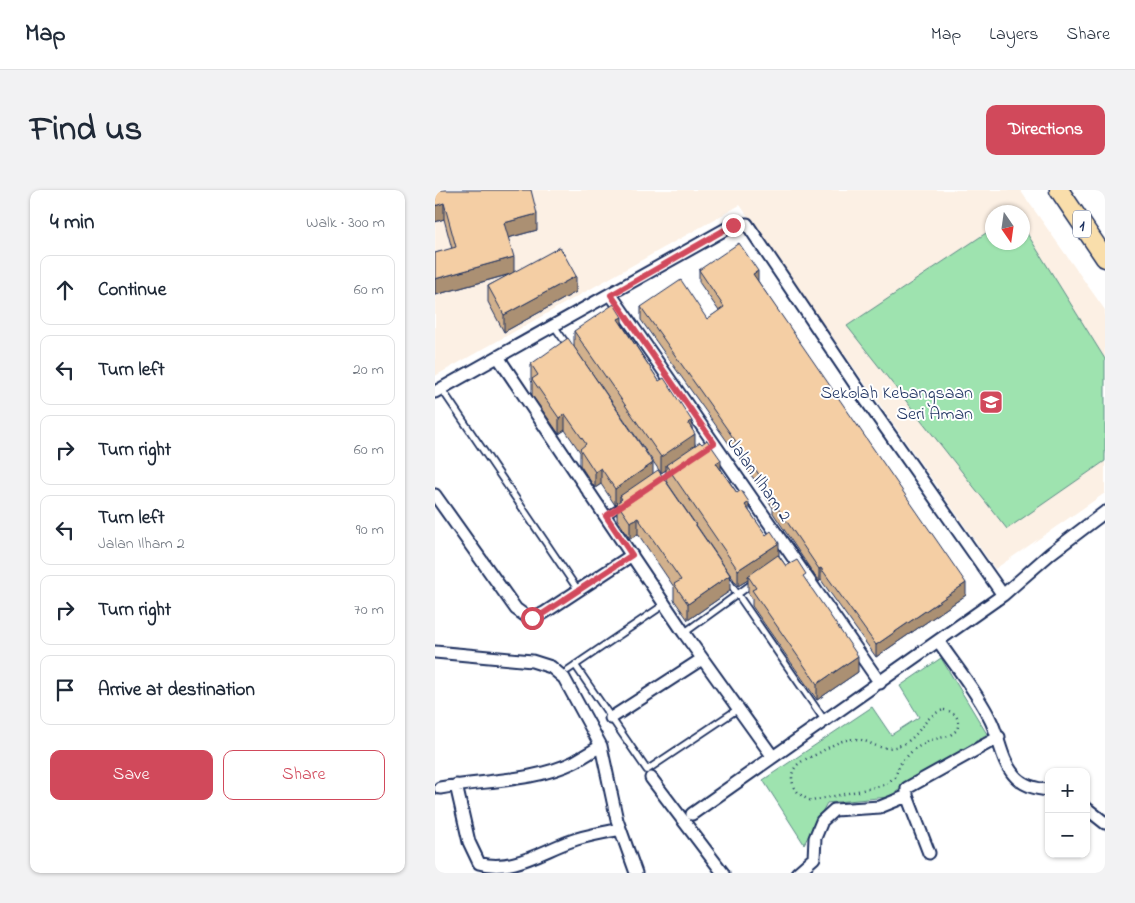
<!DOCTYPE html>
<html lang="en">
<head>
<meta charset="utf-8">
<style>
  :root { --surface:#fff; --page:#f2f2f3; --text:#1f2937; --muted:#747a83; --line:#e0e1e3; --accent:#d1495b }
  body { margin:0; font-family:"Indie Flower",sans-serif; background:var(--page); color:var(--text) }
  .controls { position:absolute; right:15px; bottom:15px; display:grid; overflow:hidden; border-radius:10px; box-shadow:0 1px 4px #0004 }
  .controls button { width:45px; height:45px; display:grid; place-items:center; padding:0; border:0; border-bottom:1px solid var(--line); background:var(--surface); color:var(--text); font:25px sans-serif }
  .compass { position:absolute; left:550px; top:15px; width:45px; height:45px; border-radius:50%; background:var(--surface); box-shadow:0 1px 4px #0004; rotate:167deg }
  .stop { position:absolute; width:15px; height:15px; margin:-11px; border:4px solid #d1495b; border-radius:50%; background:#fff }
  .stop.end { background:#d1495b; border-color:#fff; box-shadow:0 1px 5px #0008 }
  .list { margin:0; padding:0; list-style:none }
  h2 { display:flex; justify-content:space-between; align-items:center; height:65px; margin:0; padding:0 20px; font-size:21px }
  h2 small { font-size:16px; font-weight:400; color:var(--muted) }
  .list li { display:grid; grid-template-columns:32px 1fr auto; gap:15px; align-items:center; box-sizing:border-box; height:70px; margin:0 10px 10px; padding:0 10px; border:1px solid var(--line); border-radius:10px }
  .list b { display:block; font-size:19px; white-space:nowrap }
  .list p { margin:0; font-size:16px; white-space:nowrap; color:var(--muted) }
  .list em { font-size:16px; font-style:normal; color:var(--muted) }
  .actions { display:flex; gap:10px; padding:15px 20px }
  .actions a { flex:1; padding:11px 0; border:1px solid var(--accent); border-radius:10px; text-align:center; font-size:18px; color:var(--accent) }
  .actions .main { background:var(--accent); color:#fff }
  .icon { flex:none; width:28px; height:28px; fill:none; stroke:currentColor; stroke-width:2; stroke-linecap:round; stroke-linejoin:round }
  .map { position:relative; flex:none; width:670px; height:683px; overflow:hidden; border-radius:10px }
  header { display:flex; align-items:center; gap:30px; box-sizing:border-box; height:70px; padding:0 25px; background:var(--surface); border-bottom:1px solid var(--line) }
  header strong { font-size:24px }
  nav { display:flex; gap:28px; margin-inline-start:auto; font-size:18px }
  .intro { display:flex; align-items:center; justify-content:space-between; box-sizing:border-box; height:120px; padding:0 30px }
  h1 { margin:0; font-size:35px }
  .button { padding:12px 22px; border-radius:10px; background:var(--accent); color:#fff; font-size:18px; font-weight:700 }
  main { display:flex; gap:30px; padding:0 30px }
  aside { flex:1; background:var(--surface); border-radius:10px; box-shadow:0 1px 4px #0004 }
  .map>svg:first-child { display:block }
  .built { fill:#fcf0e4; fill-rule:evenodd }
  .green { fill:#9ee3af; stroke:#5c8986 }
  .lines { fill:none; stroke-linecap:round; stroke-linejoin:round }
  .lane-casing { stroke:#1b2f5e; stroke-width:9 }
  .street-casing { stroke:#1b2f5e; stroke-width:15 }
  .primary-casing { stroke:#1b2f5e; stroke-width:21 }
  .path { stroke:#1b2f5e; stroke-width:2.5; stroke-dasharray:1 4; stroke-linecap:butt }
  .lane { stroke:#fff; stroke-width:5.5 }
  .street { stroke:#fff; stroke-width:11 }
  .primary { stroke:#f9deab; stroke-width:18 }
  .wall { fill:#d2b18d; stroke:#1b2f5e }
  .shaded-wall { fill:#ab9073; stroke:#1b2f5e }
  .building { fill:#f4cea4; stroke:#1b2f5e }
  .route { stroke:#d1495b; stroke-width:6 }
  .labels { text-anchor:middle; stroke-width:4; stroke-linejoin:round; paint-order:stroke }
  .shield { fill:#fff; stroke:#5f6d8e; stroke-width:1 }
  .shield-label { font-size:16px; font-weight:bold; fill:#1b2f5e }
  .poi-label { font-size:18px; fill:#1b2f5e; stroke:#fff; text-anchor:end }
  .street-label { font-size:18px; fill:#1b2f5e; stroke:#fff }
</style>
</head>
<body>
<header>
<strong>Map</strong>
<nav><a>Map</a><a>Layers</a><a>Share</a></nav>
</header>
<div class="intro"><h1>Find us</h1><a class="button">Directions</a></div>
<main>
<aside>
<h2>4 min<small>Walk · 300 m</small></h2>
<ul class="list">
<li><svg class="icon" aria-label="ahead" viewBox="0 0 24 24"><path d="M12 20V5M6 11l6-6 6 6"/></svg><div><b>Continue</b></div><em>60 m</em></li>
<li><svg class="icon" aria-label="left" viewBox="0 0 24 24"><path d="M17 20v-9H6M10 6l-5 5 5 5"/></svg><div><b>Turn left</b></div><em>20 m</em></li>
<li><svg class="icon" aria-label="right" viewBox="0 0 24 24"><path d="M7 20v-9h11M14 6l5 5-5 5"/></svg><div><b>Turn right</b></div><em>60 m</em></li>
<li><svg class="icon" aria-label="left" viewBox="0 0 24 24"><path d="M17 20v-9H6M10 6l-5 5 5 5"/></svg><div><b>Turn left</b><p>Jalan Ilham 2</p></div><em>90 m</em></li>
<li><svg class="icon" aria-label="right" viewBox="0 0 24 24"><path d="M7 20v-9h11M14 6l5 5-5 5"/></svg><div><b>Turn right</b></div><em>70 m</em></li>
<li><svg class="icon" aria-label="arrive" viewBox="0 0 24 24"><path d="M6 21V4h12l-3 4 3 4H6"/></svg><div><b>Arrive at destination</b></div></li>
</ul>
<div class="actions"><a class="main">Save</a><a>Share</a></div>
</aside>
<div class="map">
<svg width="670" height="683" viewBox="0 0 670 683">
  <rect width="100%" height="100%" fill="#fff"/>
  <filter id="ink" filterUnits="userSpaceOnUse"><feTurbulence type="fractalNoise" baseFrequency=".02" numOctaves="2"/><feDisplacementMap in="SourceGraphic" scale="10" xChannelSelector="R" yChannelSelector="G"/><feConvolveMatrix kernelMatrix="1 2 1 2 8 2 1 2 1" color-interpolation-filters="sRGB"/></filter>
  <g filter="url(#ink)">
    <path class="built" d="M0,0H585L670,120V303L560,379L305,15L0,186ZM558,22H588V52H558Z"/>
    <path class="green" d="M588,37L670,169V271L572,339L412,136L557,39L558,52H588Z
      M506,468L552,544L453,607L392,613L369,654L328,590L437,517L456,545L484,527L465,496Z"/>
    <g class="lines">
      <g class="lane-casing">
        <path id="lane" d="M119,136L133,156
          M6,198L143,400
          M171,326L188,315
          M292,389L390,531
          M249,443L318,393
          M140,475L212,580L303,519
          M133,480L230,414"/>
      </g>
      <g class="street-casing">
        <path id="street" d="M176,105L445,493
          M63,167L249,443L338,567
          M0,202L298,35L312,34L428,206L568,405
          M0,305L81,419L92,427H101L109,423L197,365
          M504,452C521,477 542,502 555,529C564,546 566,570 579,585C588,596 601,599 614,600
          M0,462L97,471L116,477L129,488L166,556L182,630L201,683
          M176,528L267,469
          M216,588L288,683
          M21,595L34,652L44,673C76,683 107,661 136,651C152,645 169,643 185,639
          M5,598C49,590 98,592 139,572C148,567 157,561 166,556
          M651,618L670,633
          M257,624L568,405L616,363L670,322
          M494,663L472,606V598L564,547
          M362,683L379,668L380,648L387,631L399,620L445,617L472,606"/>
      </g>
      <g class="primary-casing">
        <path id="primary" d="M624,0L670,68"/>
      </g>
      <path class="path" d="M509,520C520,521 526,529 522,540L514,546L495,550L478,560L465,574L460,587L450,595L377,611C369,608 361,603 358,594C353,576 368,570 380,565C394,558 402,550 419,549C436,549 443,564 466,555C486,547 488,525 509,520Z"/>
      <use href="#lane" class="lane"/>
      <use href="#street" class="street"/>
      <use href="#primary" class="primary"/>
    </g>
    <path class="wall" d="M0,0L102,40L73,48L79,83L141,102L69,142L53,112V96L76,84L0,105V63L17,59L9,29L0,32Z
      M264,80L323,91L531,405L441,467L386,390L384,392L338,323V318L321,292L206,130V117L272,129L284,121L264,92Z
      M187,134L224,191L257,238L260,255L286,279L351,376L371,391L423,482L382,510L317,416V408L313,403V390L303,396L231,291V280L226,283L139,157V141Z
      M96,174L218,284L295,401L253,430L239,410V397L203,344L195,349L182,329V313L180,315L166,294L160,298L145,275V262L130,240L124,244L97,205V193L96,190Z"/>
    <path class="shaded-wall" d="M9,13V29L0,32V16Z
      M102,24V40L69,49V33Z
      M79,67V83L0,105V89Z
      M323,81V93L318,84Z
      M141,86V102L69,142V125Z
      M187,127V143L183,129Z
      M130,224V240L124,244V228Z
      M257,231V246L260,244V260L231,275V280L226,283V267L253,233Z
      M286,270V286L281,273Z
      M218,273V289L185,306V311L180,315V299Z
      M166,278V294L160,298V282Z
      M314,312V328L310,315Z
      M203,328V344L195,349V332Z
      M344,353V369L313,386V390L303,396V380Z
      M386,378V390L384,392V379Z
      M295,385V401L253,430V414Z
      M531,393V405L441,467V455Z
      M423,466V482L382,510V494Z"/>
    <path class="building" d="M0,0H96L102,24L69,33L79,67L0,89V63L21,57L9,13L0,16Z
      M304,53L323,81L318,84L531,393L441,455L386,378L384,379L338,311L340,310L321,280L206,117L246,90L272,129L289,117L264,80Z
      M125,57L141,86L69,125L53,96Z
      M179,114L187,127L183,129L224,191L229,188L257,231L253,233L260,244L226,267L139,141Z
      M133,148L218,273L180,299L166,278L160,282L145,259L151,254L130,224L124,228L97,189L103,185L96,174Z
      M272,250L286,270L281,273L302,303L306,300L314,312L310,315L331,345L336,341L344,353L303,380L231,275L265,252L267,254Z
      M223,280L295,385L253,414L239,394L246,390L203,328L195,332L182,313L187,309L185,306Z
      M343,365L351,376L362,370L371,384L368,386L423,466L382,494L317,400L321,398L313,386Z"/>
  </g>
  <g class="lines" filter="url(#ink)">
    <path class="route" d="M97,428L109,423L197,365L171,326L279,253L176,105L298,35"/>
  </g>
  <defs>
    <g id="school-square" transform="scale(1.25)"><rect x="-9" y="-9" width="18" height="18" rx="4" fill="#d1495b" stroke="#fff"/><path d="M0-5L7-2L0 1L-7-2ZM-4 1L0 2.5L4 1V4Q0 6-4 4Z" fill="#fff"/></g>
  </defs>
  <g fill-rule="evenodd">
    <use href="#school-square" x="556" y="212"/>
  </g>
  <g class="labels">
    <rect class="shield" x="638" y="20.5" width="18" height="27" rx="4"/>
    <g class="shield-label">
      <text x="647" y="40">1</text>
    </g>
    <g class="poi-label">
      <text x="538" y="208">Sekolah Kebangsaan<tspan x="538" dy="21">Seri Aman</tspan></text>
    </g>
    <g class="street-label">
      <text transform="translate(325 289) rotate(55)" y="6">Jalan Ilham 2</text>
    </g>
  </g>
</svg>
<div class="controls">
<button>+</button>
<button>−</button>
</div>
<svg class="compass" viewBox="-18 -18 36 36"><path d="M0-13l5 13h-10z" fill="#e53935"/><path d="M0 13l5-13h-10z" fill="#747a83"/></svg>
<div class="stop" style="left:97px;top:428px"></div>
<div class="stop end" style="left:298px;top:35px"></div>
</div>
</main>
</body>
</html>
